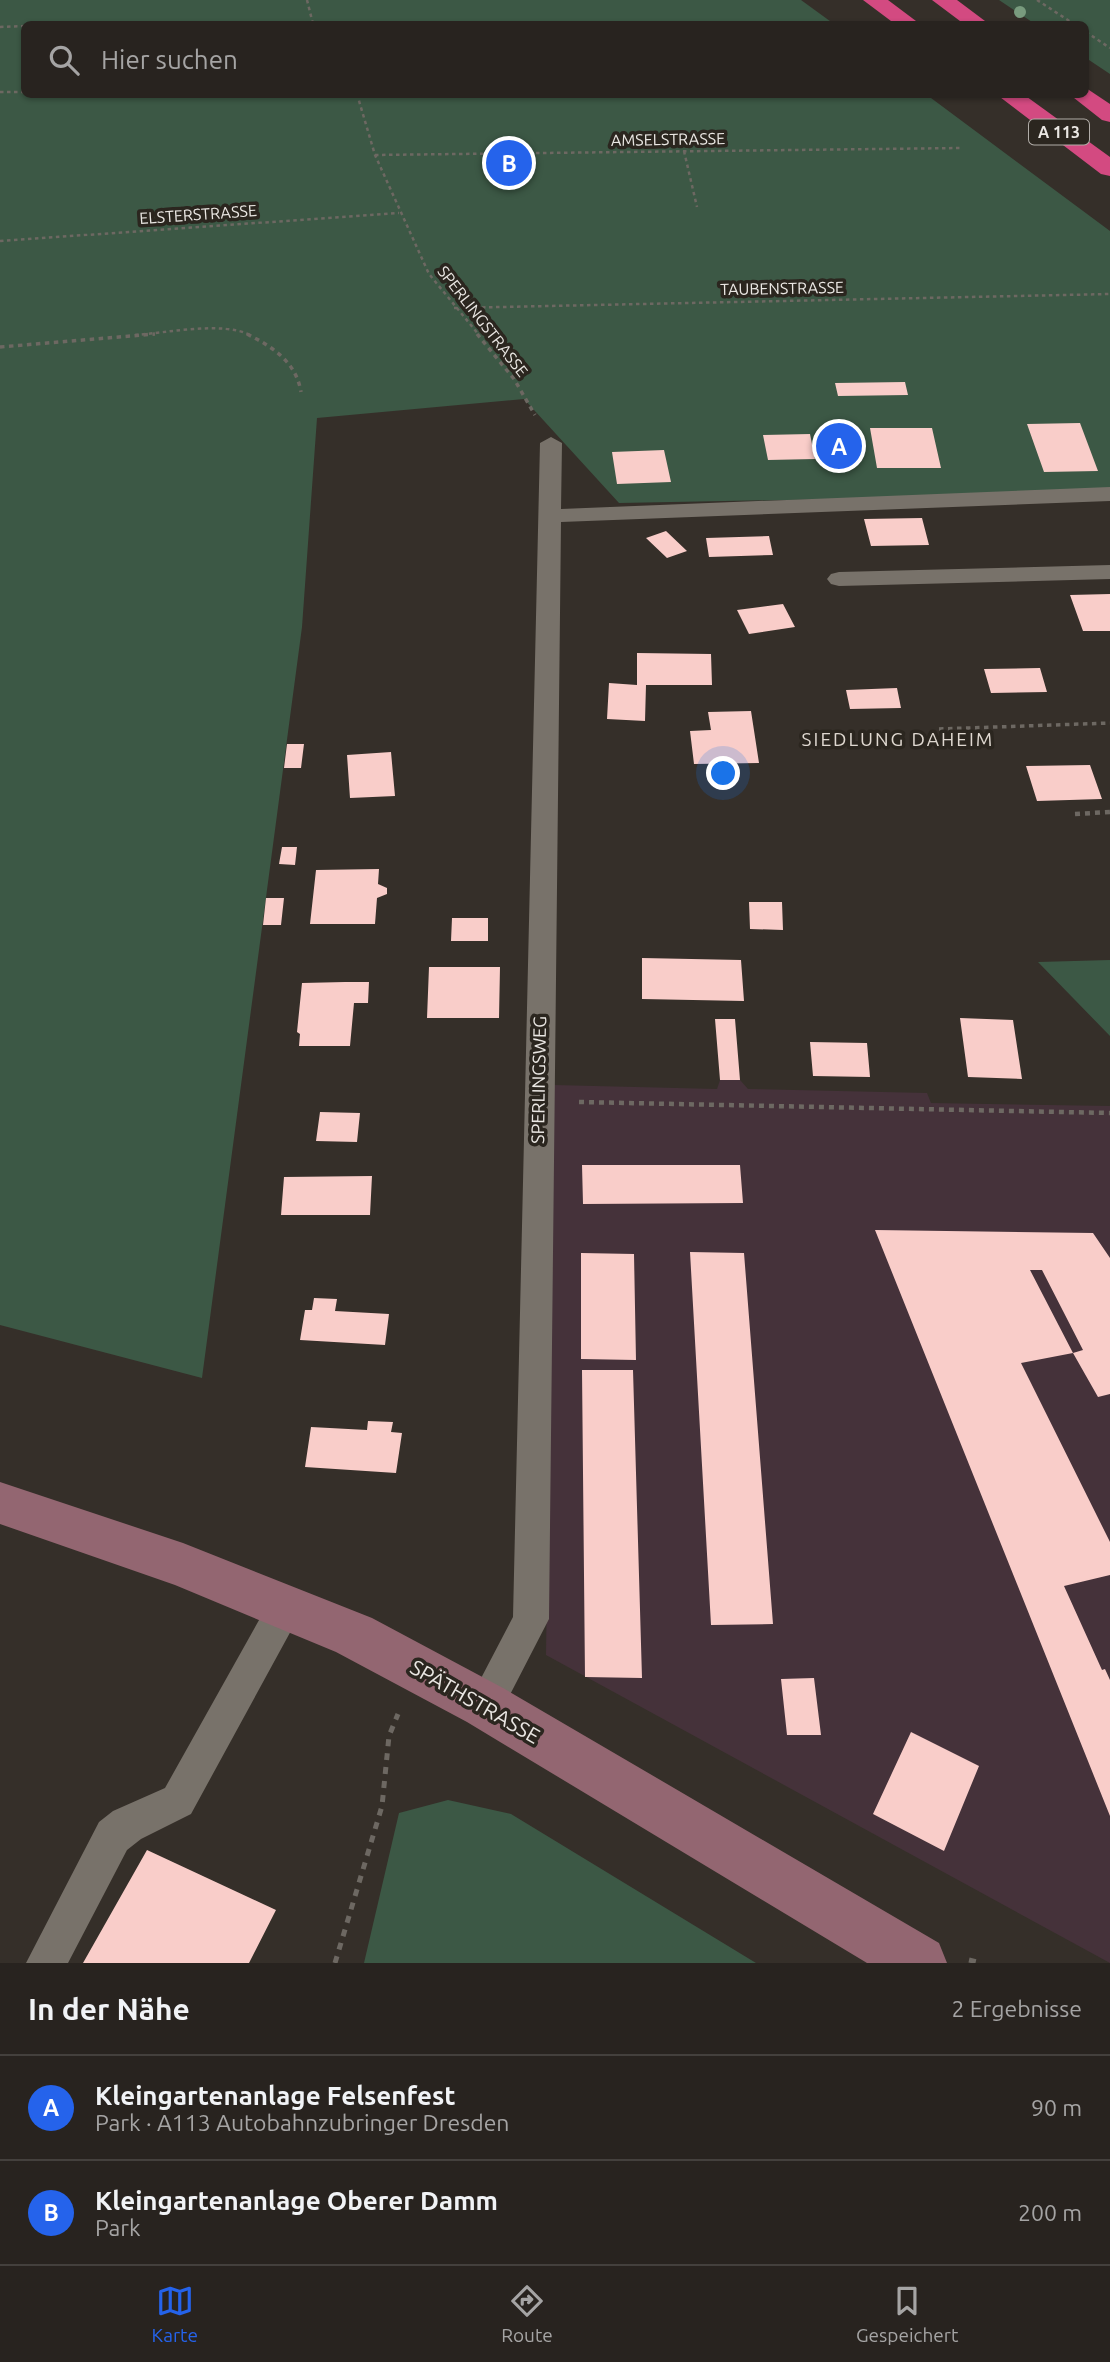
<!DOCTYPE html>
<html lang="de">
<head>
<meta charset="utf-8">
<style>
  :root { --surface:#28231f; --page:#302b28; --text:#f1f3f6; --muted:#a5a4a4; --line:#44403d; --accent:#2563eb }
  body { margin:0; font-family:Ubuntu,sans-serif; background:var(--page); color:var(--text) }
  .you { position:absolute; left:724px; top:774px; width:24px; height:24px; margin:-18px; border:5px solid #fff; border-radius:50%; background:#1a73e8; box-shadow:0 0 0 10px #1a73e833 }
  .badge { display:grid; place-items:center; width:46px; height:46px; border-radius:50%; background:var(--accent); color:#fff; font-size:23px; font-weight:700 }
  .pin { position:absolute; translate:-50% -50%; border:4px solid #fff; box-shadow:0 2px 7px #0006 }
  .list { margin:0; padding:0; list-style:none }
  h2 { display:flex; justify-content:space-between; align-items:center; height:91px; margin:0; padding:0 28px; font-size:30px }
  h2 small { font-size:23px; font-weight:400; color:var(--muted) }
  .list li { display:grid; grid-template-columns:46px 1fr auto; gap:21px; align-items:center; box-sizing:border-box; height:105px; padding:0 28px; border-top:2px solid var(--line) }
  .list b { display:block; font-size:26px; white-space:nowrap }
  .list p { margin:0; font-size:23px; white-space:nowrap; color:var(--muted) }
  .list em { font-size:23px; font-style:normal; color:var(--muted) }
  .icon { flex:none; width:38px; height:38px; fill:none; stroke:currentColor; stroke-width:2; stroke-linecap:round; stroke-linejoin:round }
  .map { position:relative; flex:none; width:1110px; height:1963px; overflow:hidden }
  .search { position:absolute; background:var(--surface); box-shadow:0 2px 5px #0004; left:21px; right:21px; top:21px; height:77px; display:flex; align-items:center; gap:18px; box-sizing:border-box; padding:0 24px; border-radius:10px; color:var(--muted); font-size:26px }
  .sheet { height:301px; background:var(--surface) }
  nav { display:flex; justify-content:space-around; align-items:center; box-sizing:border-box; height:98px; border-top:2px solid var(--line); background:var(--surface); font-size:19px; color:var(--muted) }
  nav a { display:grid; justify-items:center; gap:4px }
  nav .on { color:var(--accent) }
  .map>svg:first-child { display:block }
  .commercial { fill:#45323a }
  .green { fill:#3c5845 }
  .building { fill:#f9cdc9 }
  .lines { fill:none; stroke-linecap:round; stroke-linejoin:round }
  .path-far3 { stroke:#6d6862; stroke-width:2.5; stroke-dasharray:3.5 3.5; stroke-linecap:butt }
  .path-far2 { stroke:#6d6862; stroke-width:3.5; stroke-dasharray:4.5 4.5; stroke-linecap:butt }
  .path-far1 { stroke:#6d6862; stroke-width:4.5; stroke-dasharray:5 5; stroke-linecap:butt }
  .path { stroke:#6d6862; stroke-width:5; stroke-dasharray:7 7; stroke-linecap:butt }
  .service { fill:#78726a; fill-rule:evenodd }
  .secondary { fill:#936671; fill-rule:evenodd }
  .motorway { fill:#d34a81; fill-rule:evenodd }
  .tree { fill:#799b7e }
  .labels { text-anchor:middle; stroke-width:7; stroke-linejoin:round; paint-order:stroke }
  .shield { fill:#2b261f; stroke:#b1ada8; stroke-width:2 }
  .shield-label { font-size:16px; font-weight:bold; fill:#eae7e3 }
  .far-street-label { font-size:16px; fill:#eae7e3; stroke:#2b261f }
  .street-label { font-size:18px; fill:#eae7e3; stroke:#2b261f }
  .neighbourhood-label { font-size:19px; letter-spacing:2px; fill:#dfd8d0; stroke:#2b261f }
  .near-street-label { font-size:21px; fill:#eae7e3; stroke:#2b261f }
</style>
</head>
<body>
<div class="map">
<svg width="1110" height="1963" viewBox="0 0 1110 1963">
  <rect width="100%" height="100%" fill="#352f29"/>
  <path class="commercial" d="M720,1080H740L748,1089L927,1093L931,1103L1110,1106V1963L546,1655L554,1085L717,1089Z"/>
  <path class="green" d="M0,0H801L834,24H24V94L927,95L1110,231V494L619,503L524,399L317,418L302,627L202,1378L0,1325Z
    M999,0H1110V74L1086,58V24H1035Z
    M1110,960V1036L1038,962Z
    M448,1800L511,1814L756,1963H364L399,1813Z"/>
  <path class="building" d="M905,382L908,395L838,396L835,383Z
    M1080,423L1098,471L1044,472L1027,424Z
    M870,428H932L941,468H877Z
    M810,434L815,459L768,460L763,435Z
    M664,450L671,482L617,484L612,452Z
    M922,518L929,545L871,546L864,519Z
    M666,531L687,551L667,558L646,538Z
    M769,536L773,555L709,557L706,538Z
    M1110,594V631H1083L1070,595Z
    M783,604L795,627L749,634L737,610Z
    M637,653L711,654L712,685H646L645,721L607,719L609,683L637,685Z
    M1040,668L1047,692L991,693L984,669Z
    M897,688L901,708L850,709L846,690Z
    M751,711L759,763L694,764L690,731L711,730L708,712Z
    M287,744H304L301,768H284Z
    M391,752L395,796L350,798L347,755Z
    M1090,765L1102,799L1037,801L1026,766Z
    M282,847H297L295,865L279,864Z
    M379,869L378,884L387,888V894L377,898L375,924H310L316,870Z
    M266,898H284L281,925H263Z
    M749,902H782L783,930L750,929Z
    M452,918H488V941H451Z
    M642,958L741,960L744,1001L642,999Z
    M429,967H500L499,1018H427Z
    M345,982H369L368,1003H354L350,1046H299L300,1034L297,1032L302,983Z
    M960,1018L1013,1020L1022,1079L968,1077Z
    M715,1019H735L740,1080H720Z
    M810,1042L867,1043L870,1077L813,1076Z
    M320,1112L360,1113L357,1142L316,1141Z
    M582,1165H740L743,1203L583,1204Z
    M372,1176L370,1215H281L284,1177Z
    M875,1230L1093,1233L1110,1258V1394L1098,1397L1073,1353L1083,1350L1042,1270H1030L1073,1353L1021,1363L1110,1542V1575L1064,1586L1102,1670L1105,1669L1110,1680V1816Z
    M690,1252L744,1253L773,1624L711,1625Z
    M581,1253L634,1254L636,1360L581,1359Z
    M314,1298L337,1299L335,1311L389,1314L385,1345L300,1340L305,1310H312Z
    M582,1370H633L642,1678L585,1677Z
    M368,1421L393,1422L391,1432L402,1433L396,1473L305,1467L311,1427L367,1430Z
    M814,1678L821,1735H787L781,1679Z
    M911,1732L979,1766L944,1851L873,1814Z
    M147,1850L276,1910L249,1963H83Z"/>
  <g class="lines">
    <path class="path-far3" d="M307,0L313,24
      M1037,0L1074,24
      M0,27L24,26
      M1086,32L1110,48
      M0,92H24
      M357,94L375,155L429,274L479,335
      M684,151L697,207
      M375,155L961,148
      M0,241L399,213
      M454,308L1110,294
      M135,335C166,333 223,321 250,335"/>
    <path class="path-far2" d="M247,334C273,347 296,362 301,392
      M477,334L514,379L535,415
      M0,347L155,334
      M939,729L1110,723"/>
    <path class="path-far1" d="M1075,814L1110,812
      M579,1102L1110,1113"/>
    <path class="path" d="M969,1960L982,1963
      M335,1963L382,1806L389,1736L398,1714"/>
    <path class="service" d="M551,437L562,443L561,509L1110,487V501L561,522L549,1619L498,1718L485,1723L472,1718L467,1705L513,1617L540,443Z
      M1110,565V579L839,586L831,584L827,579L831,574L839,572Z
      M286,1590L299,1595L304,1607L191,1814L141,1839L127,1850L68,1963H26L99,1822L113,1811L165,1788L273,1595Z"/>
    <path class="secondary" d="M0,1482L183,1543L372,1618L503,1688L939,1943L947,1963H867L467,1722L336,1652L175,1585L0,1524Z"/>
    <path class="motorway" d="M863,0H888L920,24H895Z
      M932,0H957L989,24H964Z
      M1086,88L1110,104V122L1102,120L1069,94H1086Z
      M996,94H1023L1110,157V176L1101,174Z"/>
  </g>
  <circle class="tree" cx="1020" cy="12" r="6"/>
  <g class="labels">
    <rect class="shield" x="1029" y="119.5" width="60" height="25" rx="5"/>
    <g class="shield-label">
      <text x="1059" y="138">A 113</text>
    </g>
    <g class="far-street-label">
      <text transform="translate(668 139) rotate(-1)" y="6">AMSELSTRASSE</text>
      <text transform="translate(198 214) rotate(-4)" y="6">ELSTERSTRASSE</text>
      <text transform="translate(782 288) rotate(-1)" y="6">TAUBENSTRASSE</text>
      <text transform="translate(483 321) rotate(52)" y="6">SPERLINGSTRASSE</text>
    </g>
    <g class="street-label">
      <text transform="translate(539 1080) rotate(-89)" y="6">SPERLINGSWEG</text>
    </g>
    <g class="neighbourhood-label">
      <text x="898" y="746">SIEDLUNG DAHEIM</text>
    </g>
    <g class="near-street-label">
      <text transform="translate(475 1702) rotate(30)" y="7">SPÄTHSTRASSE</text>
    </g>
  </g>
</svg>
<div class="you"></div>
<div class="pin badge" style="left:839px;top:446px">A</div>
<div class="pin badge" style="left:509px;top:163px">B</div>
<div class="search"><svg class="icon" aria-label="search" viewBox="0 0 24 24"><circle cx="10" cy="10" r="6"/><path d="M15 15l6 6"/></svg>Hier suchen</div>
</div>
<section class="sheet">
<h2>In der Nähe<small>2 Ergebnisse</small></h2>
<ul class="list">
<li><span class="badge">A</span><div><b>Kleingartenanlage Felsenfest</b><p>Park · A113 Autobahnzubringer Dresden</p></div><em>90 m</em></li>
<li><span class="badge">B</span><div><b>Kleingartenanlage Oberer Damm</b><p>Park</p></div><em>200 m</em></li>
</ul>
</section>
<nav>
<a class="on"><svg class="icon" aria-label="map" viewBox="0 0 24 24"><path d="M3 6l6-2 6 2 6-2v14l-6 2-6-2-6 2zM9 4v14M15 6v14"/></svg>Karte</a>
<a><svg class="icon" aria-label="directions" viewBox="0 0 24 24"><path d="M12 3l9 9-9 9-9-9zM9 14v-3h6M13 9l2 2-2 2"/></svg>Route</a>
<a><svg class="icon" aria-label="saved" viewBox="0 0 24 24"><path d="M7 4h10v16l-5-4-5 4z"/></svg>Gespeichert</a>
</nav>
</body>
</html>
